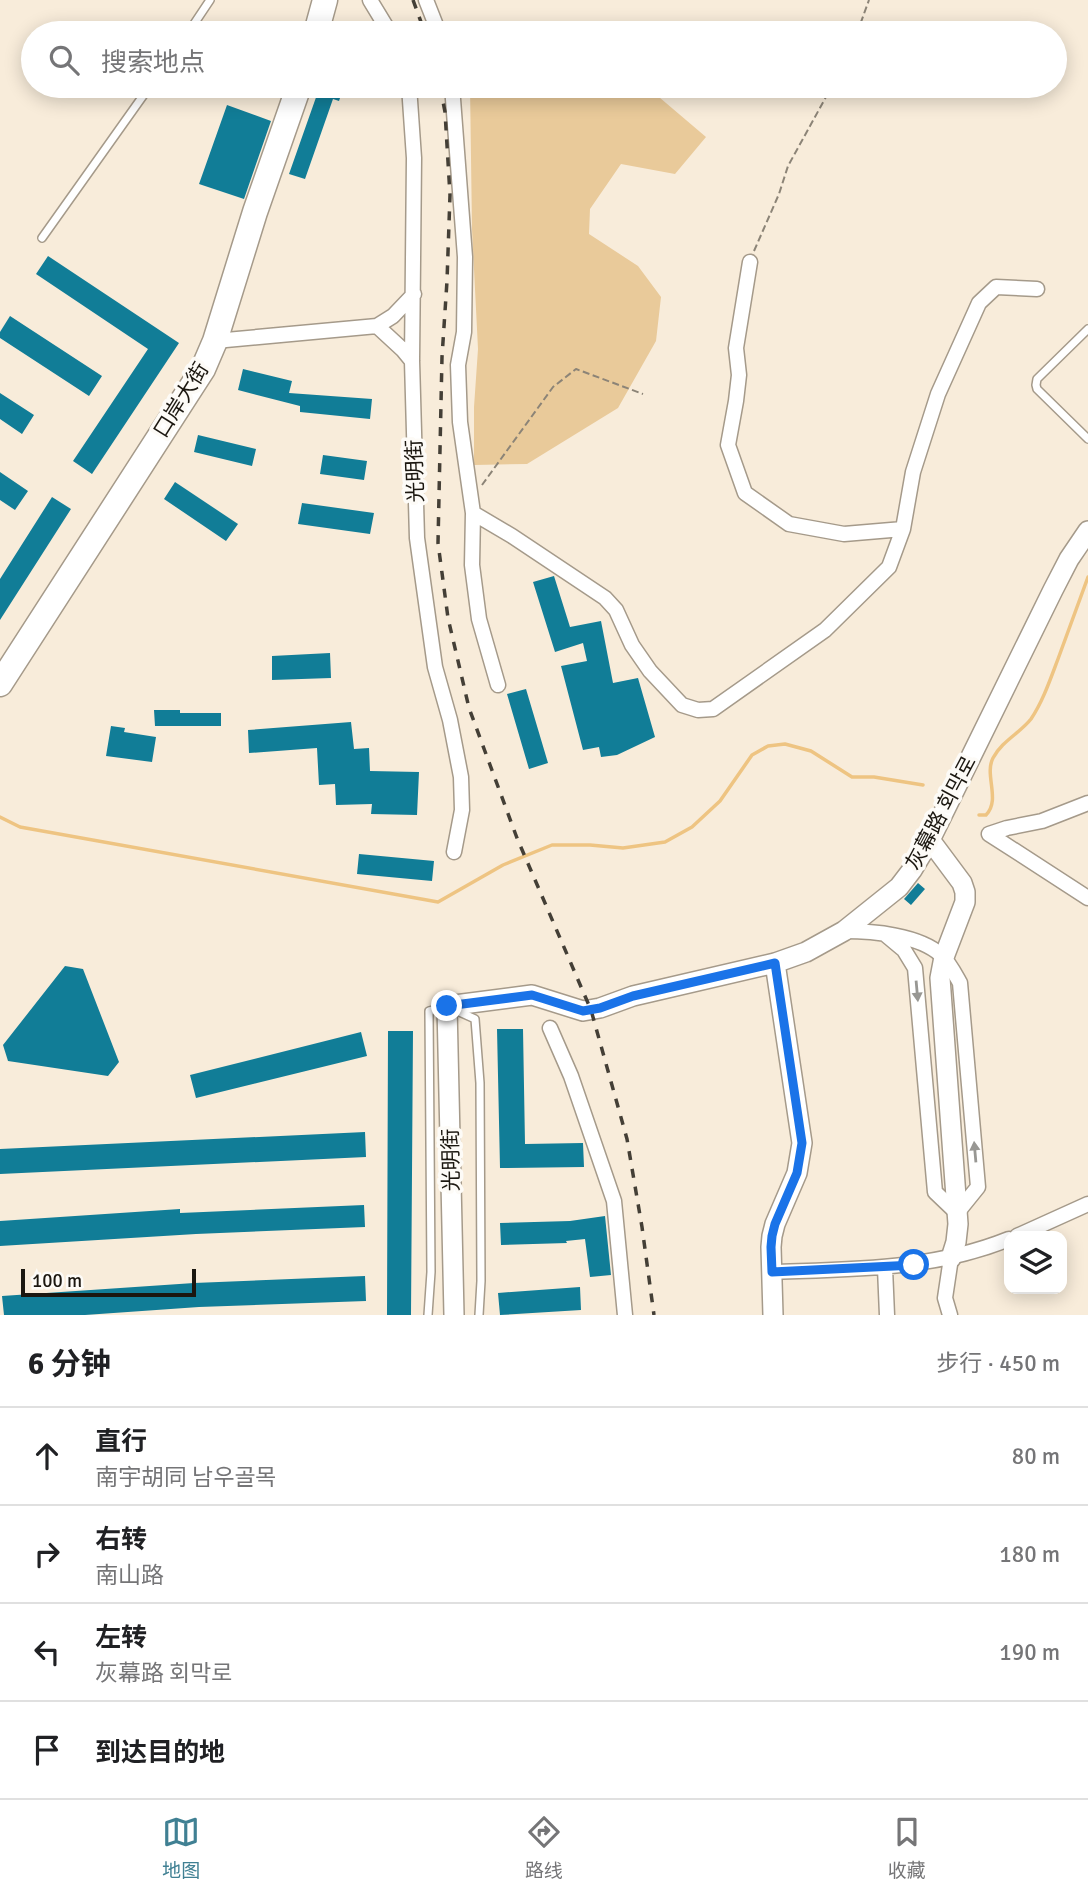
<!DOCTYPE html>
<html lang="zh">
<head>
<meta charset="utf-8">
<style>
  :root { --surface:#fff; --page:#f2f2f2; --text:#202124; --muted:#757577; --line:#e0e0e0; --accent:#408093 }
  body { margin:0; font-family:Signika,"Noto Sans SC","Noto Sans KR",sans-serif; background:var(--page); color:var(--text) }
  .controls { position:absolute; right:21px; bottom:21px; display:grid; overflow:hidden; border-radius:14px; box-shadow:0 4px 18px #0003 }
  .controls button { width:63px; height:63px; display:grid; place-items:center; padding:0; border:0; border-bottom:2px solid var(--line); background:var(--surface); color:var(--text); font:35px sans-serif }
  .scale { position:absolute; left:21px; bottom:18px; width:175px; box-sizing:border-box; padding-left:7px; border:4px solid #1b1710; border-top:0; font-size:19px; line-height:24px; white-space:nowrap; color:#1b1710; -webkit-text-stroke:5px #fdfbf7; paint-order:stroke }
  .stop { position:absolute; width:21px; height:21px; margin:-16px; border:5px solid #1a73e8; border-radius:50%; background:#fff }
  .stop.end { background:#1a73e8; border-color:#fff; box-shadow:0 2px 7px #0008 }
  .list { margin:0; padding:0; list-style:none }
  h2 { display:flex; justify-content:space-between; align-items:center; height:91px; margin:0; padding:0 28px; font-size:30px }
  h2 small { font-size:23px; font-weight:400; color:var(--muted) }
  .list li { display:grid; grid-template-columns:46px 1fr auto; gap:21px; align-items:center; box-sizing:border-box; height:98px; padding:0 28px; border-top:2px solid var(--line) }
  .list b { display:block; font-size:26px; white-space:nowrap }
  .list p { margin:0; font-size:23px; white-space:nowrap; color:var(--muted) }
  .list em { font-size:23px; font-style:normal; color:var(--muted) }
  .icon { flex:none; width:38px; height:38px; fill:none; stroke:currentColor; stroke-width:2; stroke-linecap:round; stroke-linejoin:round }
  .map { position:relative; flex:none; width:1088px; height:1315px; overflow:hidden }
  .search { position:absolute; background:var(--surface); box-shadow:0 4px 18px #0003; left:21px; right:21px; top:21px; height:77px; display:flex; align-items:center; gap:18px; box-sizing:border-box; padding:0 24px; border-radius:38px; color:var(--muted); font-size:26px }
  .sheet { height:483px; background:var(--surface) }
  nav { display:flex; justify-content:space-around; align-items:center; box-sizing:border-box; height:98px; border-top:2px solid var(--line); background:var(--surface); font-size:19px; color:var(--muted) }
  nav a { display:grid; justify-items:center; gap:4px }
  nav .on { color:var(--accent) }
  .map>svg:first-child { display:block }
  .green { fill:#e9ca9a }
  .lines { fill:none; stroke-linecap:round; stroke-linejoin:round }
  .stream { stroke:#eec482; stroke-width:3.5 }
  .building { fill:#117d97 }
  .lane-casing { stroke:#a59a8a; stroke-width:10 }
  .street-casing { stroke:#a59a8a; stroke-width:17 }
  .secondary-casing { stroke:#a59a8a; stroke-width:22 }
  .highway-casing { stroke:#a59a8a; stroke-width:27 }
  .path { stroke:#8c8477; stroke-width:2; stroke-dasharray:7 3.5; stroke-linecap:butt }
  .lane { stroke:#fff; stroke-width:7 }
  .street { stroke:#fff; stroke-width:14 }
  .secondary { stroke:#fff; stroke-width:19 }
  .highway { stroke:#fff; stroke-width:24 }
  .rail { stroke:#443f36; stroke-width:3.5; stroke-dasharray:9 9; stroke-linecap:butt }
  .oneway { fill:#989793 }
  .route { stroke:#1a73e8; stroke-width:9 }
  .labels { text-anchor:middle; stroke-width:7; stroke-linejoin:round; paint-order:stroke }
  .street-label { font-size:21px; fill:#1b1710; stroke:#fdfbf7 }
</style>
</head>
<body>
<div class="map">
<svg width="1088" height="1315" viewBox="0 0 1088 1315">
  <rect width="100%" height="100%" fill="#f8ecda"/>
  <path class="green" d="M470,86H646L706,137L675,174L621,164L590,209L589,234L638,266L661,297L656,341L618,408L527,464L474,465V407L478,349L472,229Z"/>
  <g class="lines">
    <path class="stream" d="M979,815H986C1001,800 984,775 993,758C1002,741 1020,733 1031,719C1043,701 1050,680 1058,659C1068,632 1078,605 1088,577
      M0,817L20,827L438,902L503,865L552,845H590L623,848L665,842L692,827L720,801L752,755L768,746L785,744L811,751L852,777H874L923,785"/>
  </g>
  <path class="building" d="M320,86H344L339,101L333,99L305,179L289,174Z
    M227,105L271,121L244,199L199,184Z
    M48,256L179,343L92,474L73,461L148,349L36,274Z
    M10,316L102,376L89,396L0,338V332Z
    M243,369L292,381L289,393L372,399L370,419L300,412V406L238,390Z
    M0,393L34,415L22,434L0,419Z
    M198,435L256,449L252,466L194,452Z
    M323,455L367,461L364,480L320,474Z
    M0,472L28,491L15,510L0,500Z
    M175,482L238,524L226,541L164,499Z
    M52,497L71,509L0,620V579Z
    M302,503L374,513L370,534L298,524Z
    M554,576L570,627L601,621L613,683L638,678L655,737L617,755L601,757L599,747L583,750L561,666L587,661L583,643L555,652L533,582Z
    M330,653L331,678L272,680V656Z
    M526,689L548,763L529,769L507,694Z
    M154,710H180V713H221V726H155Z
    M351,722L354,749L369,748L370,771L419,772L417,815L371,814L372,804L336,805L335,784L319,785L317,748L249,753L248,730Z
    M111,726L125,728L124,732L156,737L152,762L106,756Z
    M359,854L434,861L432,881L357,874Z
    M918,883L925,889L911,905L904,899Z
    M65,966L83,969L119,1062L108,1076L8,1061L3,1045Z
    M497,1029H523L525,1144L583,1143L584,1167L500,1168Z
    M388,1031H413L411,1315H387Z
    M361,1032L367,1056L196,1098L190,1075Z
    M365,1132L366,1157L0,1174V1149Z
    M364,1205L365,1227L196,1234L0,1246V1221L180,1209V1213Z
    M605,1216L611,1275L590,1277L585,1239L566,1241L567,1243L501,1245L500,1223L570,1221Z
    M365,1276L366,1301L199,1307L85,1315H4L2,1296L194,1283Z
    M580,1287L581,1310L500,1315L498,1293Z"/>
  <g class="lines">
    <g class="lane-casing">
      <path id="lane" d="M188,33L210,0
        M42,238L150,86
        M1088,329L1037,379L1036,385L1037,389L1088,439
        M455,1010L475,1019L480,1083L481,1281L479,1315
        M428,1315L431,1272L429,1011L444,1007"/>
    </g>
    <g class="street-casing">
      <path id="street" d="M370,0L390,33
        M426,0L439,33
        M409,86L414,158L412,361L417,538L435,667L450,720L461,777L462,810L454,852
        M452,86L465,257L464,332L458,365L460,422L473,513L472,565L479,619L498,685
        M750,262L736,348L739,375L736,401L728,445L745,493L789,524L844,534L903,529
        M377,326L403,350L412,361
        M215,341L377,326L393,316L414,294
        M473,513L512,536L605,598L616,610L632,645L650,671L682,705L698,710L713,709L825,630L889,567L903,529L913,472L938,394L979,303L996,287L1037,289
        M989,834L1088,898
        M989,834L1007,828L1042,821L1088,803
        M844,931C873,931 919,935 941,955C949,962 955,974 960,983L978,1187L957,1213L935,1192L915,968L904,950L886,935
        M550,1028L571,1076L614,1201L625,1315
        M1017,1236L1088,1204
        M885,1268L887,1315
        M772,1272C854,1269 932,1270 1009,1239
        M950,1315L945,1298L951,1258"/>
    </g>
    <g class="secondary-casing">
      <path id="secondary" d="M930,840L962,883L965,892V902L944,957L940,978L958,1224L956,1242L951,1258
        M454,1315L447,1006L532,995L583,1011L600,1008L633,996L775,963L806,952L844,931L899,887L912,870L930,840L1053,590L1069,559L1088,531
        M773,1315L771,1247L772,1236L775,1224L797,1173L802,1143L775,963"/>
    </g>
    <g class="highway-casing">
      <path id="highway" d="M316,33L325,0
        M0,684L203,369L215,341L255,212L299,86"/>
    </g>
    <path class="path" d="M857,33L869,0
      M754,251L779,194L788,166L832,86
      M482,485L553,387L576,369L643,394"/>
    <use href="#lane" class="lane"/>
    <use href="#street" class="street"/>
    <use href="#secondary" class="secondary"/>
    <use href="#highway" class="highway"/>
    <path class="rail" d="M413,0L425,33
      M440,86L445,112L450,195L447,281L442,357L438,543L448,618L469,708L517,838L591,1010L627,1139L642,1227L654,1315"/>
  </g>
  <defs><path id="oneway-solid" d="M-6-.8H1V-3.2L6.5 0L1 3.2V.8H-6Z" transform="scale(1.75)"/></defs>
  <g class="oneway">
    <use href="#oneway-solid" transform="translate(917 991) rotate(85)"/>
    <use href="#oneway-solid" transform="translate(975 1152) rotate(-95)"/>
  </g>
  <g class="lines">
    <path class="route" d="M447,1006L532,995L583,1011L600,1008L633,996L775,963L802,1143L797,1173L775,1224L772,1236L771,1247L772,1272L914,1265"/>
  </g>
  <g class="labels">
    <g class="street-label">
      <text transform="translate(181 400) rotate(-58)" y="7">口岸大街</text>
      <text transform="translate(415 471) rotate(-92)" y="7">光明街</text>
      <text transform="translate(941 813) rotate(-62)" y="7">灰幕路 회막로</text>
      <text transform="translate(451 1160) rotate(-91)" y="7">光明街</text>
    </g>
  </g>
</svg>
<div class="controls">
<button><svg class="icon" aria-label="layers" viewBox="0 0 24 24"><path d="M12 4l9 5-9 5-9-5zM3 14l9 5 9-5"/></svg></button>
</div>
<div class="scale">100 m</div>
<div class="stop" style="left:914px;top:1265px"></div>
<div class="stop end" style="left:447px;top:1006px"></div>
<div class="search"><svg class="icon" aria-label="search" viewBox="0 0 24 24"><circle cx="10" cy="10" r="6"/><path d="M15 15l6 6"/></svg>搜索地点</div>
</div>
<section class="sheet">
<h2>6 分钟<small>步行 · 450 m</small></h2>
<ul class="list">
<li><svg class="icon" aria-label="ahead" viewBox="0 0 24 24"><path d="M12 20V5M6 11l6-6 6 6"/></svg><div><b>直行</b><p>南宇胡同 남우골목</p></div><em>80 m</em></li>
<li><svg class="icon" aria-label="right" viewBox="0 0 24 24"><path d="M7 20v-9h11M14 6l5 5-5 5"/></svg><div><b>右转</b><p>南山路</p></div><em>180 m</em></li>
<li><svg class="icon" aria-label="left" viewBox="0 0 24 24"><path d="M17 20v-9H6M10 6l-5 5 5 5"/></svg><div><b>左转</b><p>灰幕路 회막로</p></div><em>190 m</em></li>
<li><svg class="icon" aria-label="arrive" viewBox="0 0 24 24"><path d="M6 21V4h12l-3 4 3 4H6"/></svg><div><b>到达目的地</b></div></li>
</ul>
</section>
<nav>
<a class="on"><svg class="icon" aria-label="map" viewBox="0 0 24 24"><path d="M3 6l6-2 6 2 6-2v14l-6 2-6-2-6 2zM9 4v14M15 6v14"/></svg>地图</a>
<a><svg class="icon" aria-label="directions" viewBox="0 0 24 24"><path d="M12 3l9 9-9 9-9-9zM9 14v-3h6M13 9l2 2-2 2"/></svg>路线</a>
<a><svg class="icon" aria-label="saved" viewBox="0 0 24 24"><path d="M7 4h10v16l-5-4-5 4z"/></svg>收藏</a>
</nav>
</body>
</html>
